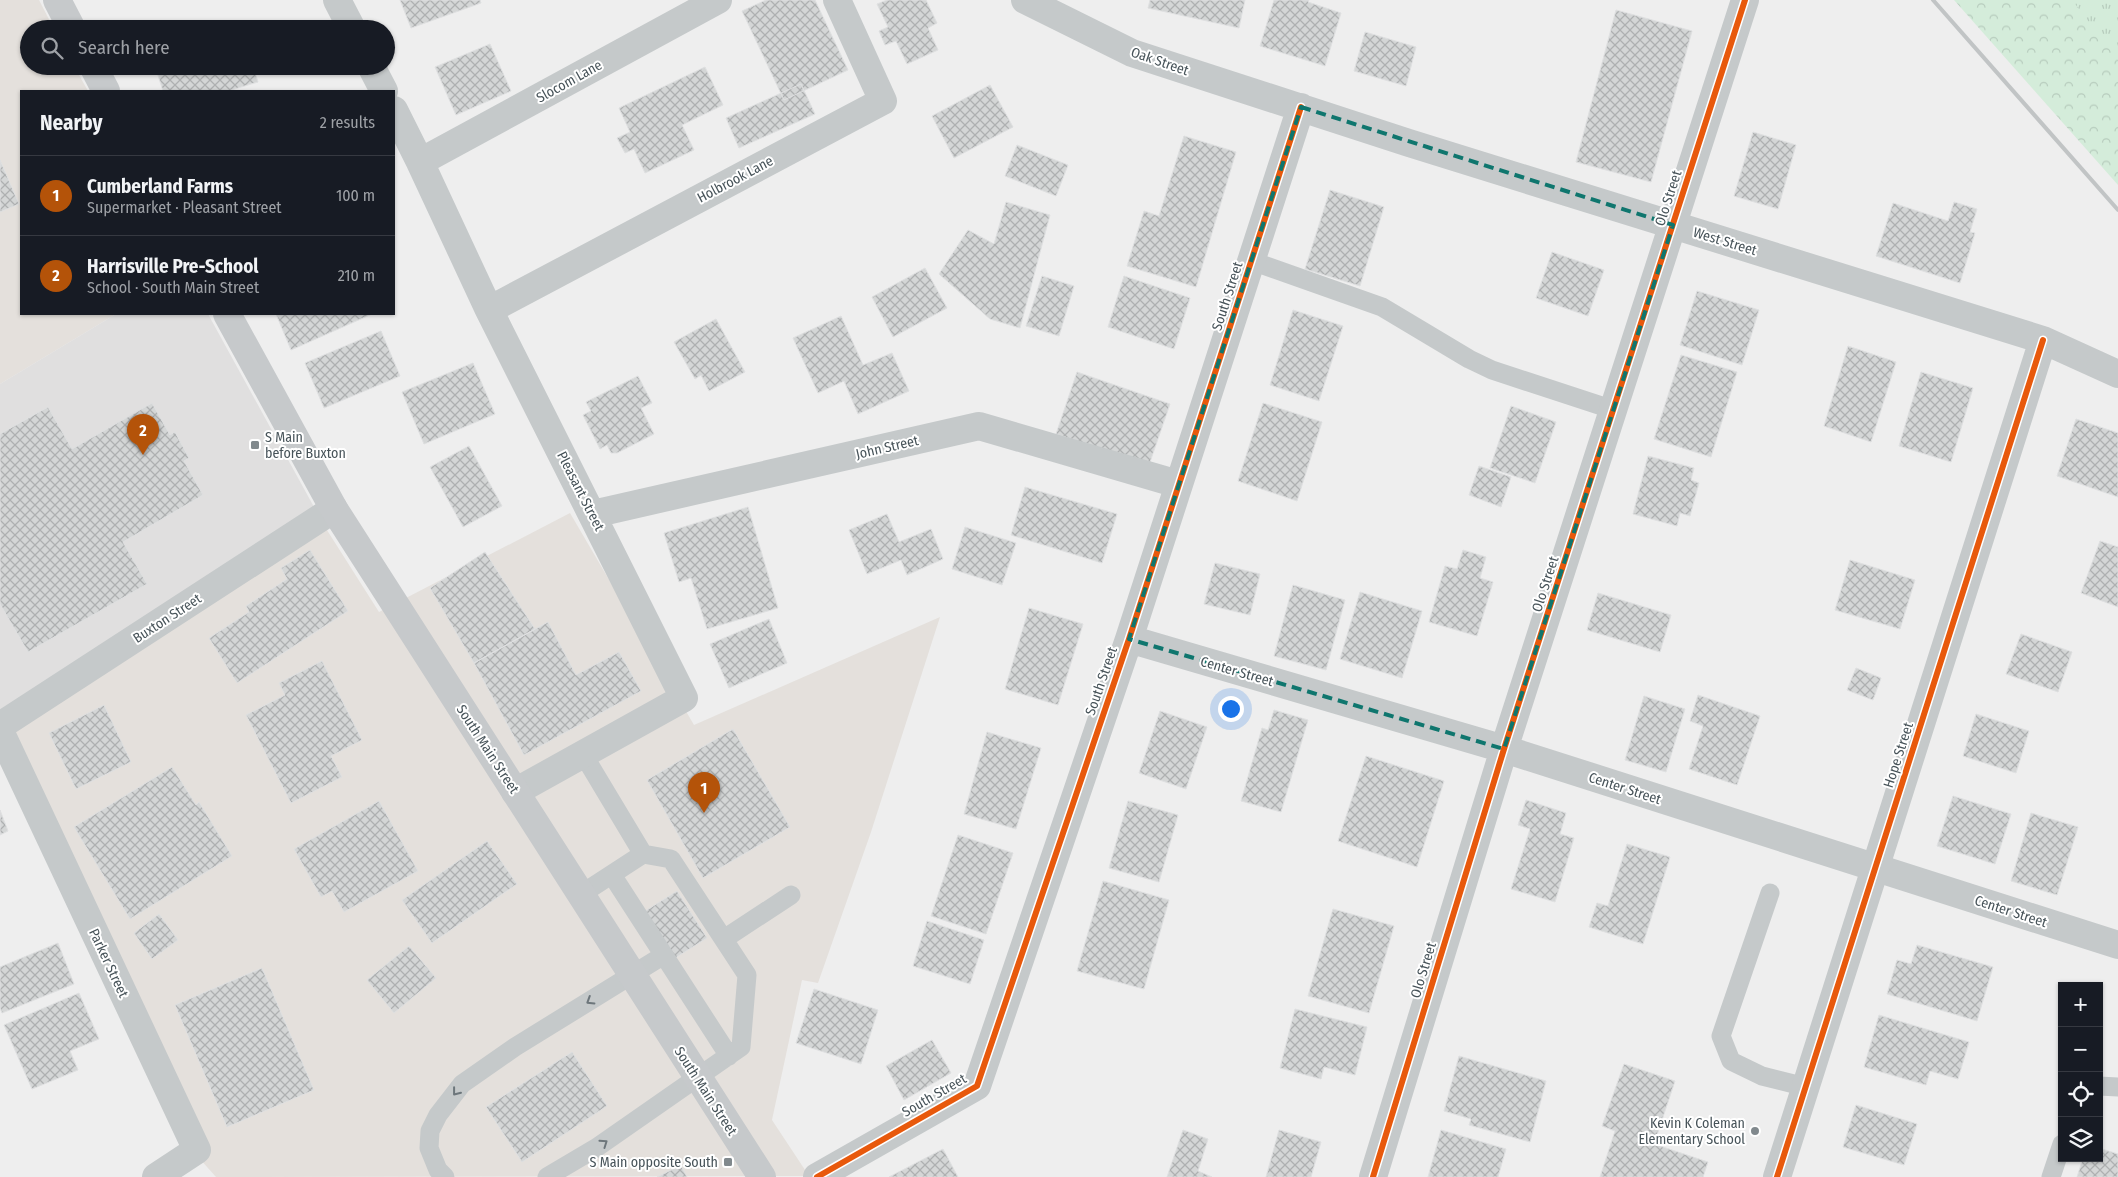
<!DOCTYPE html>
<html lang="en">
<head>
<meta charset="utf-8">
<style>
  :root { --surface:#171b24; --page:#20242c; --text:#f1f3f6; --muted:#9ea1a6; --line:#363941; --accent:#b45309 }
  body { margin:0; font-family:"Fira Sans Condensed",sans-serif; background:var(--page); color:var(--text) }
  .controls { position:absolute; right:15px; bottom:15px; display:grid; overflow:hidden; border-radius:0px; box-shadow:0 1px 4px #0004 }
  .controls button { width:45px; height:45px; display:grid; place-items:center; padding:0; border:0; border-bottom:1px solid var(--line); background:var(--surface); color:var(--text); font:25px sans-serif }
  .you { position:absolute; left:1230px; top:708px; width:18px; height:18px; margin:-12px; border:4px solid #fff; border-radius:50%; background:#1a73e8; box-shadow:0 0 0 8px #1a73e833 }
  .badge { display:grid; place-items:center; width:32px; height:32px; border-radius:50%; background:var(--accent); color:#fff; font-size:16px; font-weight:700 }
  .pin { position:absolute; translate:-50% -41px; filter:drop-shadow(0 1px 2px #0008) }
  .pin::after { content:''; position:absolute; top:26px; width:18px; height:15px; background:inherit; clip-path:polygon(0 0,100% 0,50% 100%) }
  .list { margin:0; padding:0; list-style:none }
  h2 { display:flex; justify-content:space-between; align-items:center; height:65px; margin:0; padding:0 20px; font-size:21px }
  h2 small { font-size:16px; font-weight:400; color:var(--muted) }
  .list li { display:grid; grid-template-columns:32px 1fr auto; gap:15px; align-items:center; box-sizing:border-box; height:80px; padding:0 20px; border-top:1px solid var(--line) }
  .list b { display:block; font-size:19px; white-space:nowrap }
  .list p { margin:0; font-size:16px; white-space:nowrap; color:var(--muted) }
  .list em { font-size:16px; font-style:normal; color:var(--muted) }
  .icon { flex:none; width:28px; height:28px; fill:none; stroke:currentColor; stroke-width:2; stroke-linecap:round; stroke-linejoin:round }
  .map { position:relative; flex:none; width:2118px; height:1177px; overflow:hidden }
  .search { position:absolute; background:var(--surface); box-shadow:0 1px 4px #0004; left:20px; top:20px; width:375px; height:55px; display:flex; align-items:center; gap:12px; box-sizing:border-box; padding:0 18px; border-radius:28px; color:var(--muted); font-size:19px }
  .panel { position:absolute; background:var(--surface); box-shadow:0 1px 4px #0004; left:20px; top:90px; width:375px; height:225px; border-radius:0px }
  .map>svg:first-child { display:block }
  .commercial { fill:#e4e0dc }
  .education { fill:#e0dfdf }
  .forest { fill:url(#forest-crowns) }
  .park { fill:url(#park-tufts) }
  .building { fill:url(#building-cross-hatch); stroke:#dfe0e1 }
  .lines { fill:none; stroke-linecap:round; stroke-linejoin:round }
  .lane { stroke:#c5c9ca; stroke-width:19 }
  .street { stroke:#c5c9ca; stroke-width:28 }
  .secondary { stroke:#c6c9cb; stroke-width:28 }
  .rail { stroke:#c1c4c5; stroke-width:4 }
  .cycleway-casing { stroke:#fff; stroke-width:9 }
  .cycleway { stroke:#e8590c; stroke-width:6 }
  .oneway { stroke:#6d767b }
  .marked { fill:none; stroke:#0f766e; stroke-width:4; stroke-dasharray:10 6; stroke-linejoin:round }
  .poi-dot { fill:#81898d; stroke:#fff; stroke-width:2 }
  .labels { text-anchor:middle; stroke-width:4; stroke-linejoin:round; paint-order:stroke }
  .street-label { font-size:14px; fill:#475359; stroke:#fff }
  .poi-label { font-size:14px; fill:#475359; stroke:#fff; text-anchor:end }
</style>
</head>
<body>
<div class="map">
<svg width="2118" height="1177" viewBox="0 0 2118 1177">
  <defs>
    <pattern id="forest-crowns" width="20" height="18" patternUnits="userSpaceOnUse" patternTransform="scale(1.25)"><rect width="20" height="18" fill="#d4ecda"/><path d="M2 6a3 3 0 1 1 6 0M12 15a3 3 0 1 1 6 0" fill="none" stroke="#b7ccbd"/></pattern>
    <pattern id="park-tufts" width="24" height="20" patternUnits="userSpaceOnUse" patternTransform="scale(1.25)"><rect width="24" height="20" fill="#d4ecda"/><path d="M3 7l-1-3M5 7V3M7 7l1-3M15 17l-1-3M17 17v-4M19 17l1-3" fill="none" stroke="#b7ccbd"/></pattern>
    <pattern id="building-cross-hatch" width="8" height="8" patternUnits="userSpaceOnUse" patternTransform="scale(1.25)"><rect width="8" height="8" fill="#d4d6d6"/><path d="M0 0l8 8M0 8l8-8" fill="none" stroke="#aeb0b1"/></pattern>
  </defs>
  <rect width="100%" height="100%" fill="#eee"/>
  <path class="commercial" d="M0,0H39L54,29H29V66H74L88,91H21V314H116L0,384Z
    M570,513L694,725L940,617L871,832L818,983L802,980L772,1120L809,1176L216,1177L183,1140L6,728L325,527L379,612Z"/>
  <path class="education" d="M116,314H208L325,527L0,717V384Z"/>
  <path class="forest" d="M1954,0H2118V185Z"/>
  <path class="park" d="M2072,0H2118V60Z"/>
  <path class="building" d="M400,0H480L481,3L411,28Z
    M766,0H815L848,70L784,100L742,11Z
    M887,0H926L937,23L928,28L938,50L907,64L896,41L885,45L879,31L888,27L877,4Z
    M1150,0H1245L1239,28L1148,8Z
    M1274,0H1309L1308,2L1341,13L1325,66L1260,46Z
    M1616,10L1692,31L1651,182L1576,162Z
    M1365,32L1416,47L1406,86L1354,71Z
    M490,44L511,91L456,115L435,67Z
    M155,66H253L258,82L228,91H163Z
    M705,67L723,105L682,125L694,150L645,173L634,149L625,153L617,138L630,132L619,108Z
    M801,84L815,114L739,148L726,118Z
    M990,85L1013,127L954,158L932,116Z
    M1753,132L1796,145L1778,209L1734,196Z
    M1184,136L1236,152L1196,287L1127,266L1144,211L1159,216Z
    M1017,145L1068,165L1056,196L1005,176Z
    M0,160L19,204L0,212Z
    M1330,190L1384,207L1360,286L1305,269Z
    M1006,202L1050,215L1020,328L990,319L939,274L968,230L994,244Z
    M1954,202L1977,209L1970,232L1975,233L1960,283L1876,256L1893,203L1948,221Z
    M1552,252L1604,270L1588,316L1536,298Z
    M925,268L947,308L893,337L872,297Z
    M1042,276L1074,286L1059,336L1026,326Z
    M1124,276L1190,298L1174,349L1108,327Z
    M1697,291L1759,310L1742,365L1680,345Z
    M1293,310L1343,326L1319,401L1270,385Z
    M276,314H372L291,350Z
    M841,316L863,365L892,353L909,391L858,414L844,381L818,393L793,338Z
    M716,319L745,372L709,391L701,375L695,379L674,342Z
    M381,331L400,376L324,408L305,363Z
    M1848,346L1896,362L1871,442L1824,426Z
    M1681,355L1737,372L1711,457L1654,439Z
    M473,363L495,414L424,444L402,392Z
    M1077,372L1170,404L1149,465L1056,434Z
    M1921,372L1973,388L1951,462L1899,446Z
    M638,376L652,403L641,408L654,434L617,453H611L607,445L600,449L583,415L591,411L586,402Z
    M152,403L170,435L175,432L189,458L184,461L203,495L123,542L147,584L28,652L0,604V434L48,407L72,449Z
    M1263,403L1322,422L1297,501L1238,481Z
    M1511,406L1556,422L1535,483L1490,468Z
    M2076,419L2118,433V497L2057,476Z
    M469,446L502,506L463,527L430,467Z
    M1648,456L1694,468L1691,480L1699,483L1690,516L1680,513L1677,526L1633,514Z
    M1479,466L1511,477L1501,507L1469,495Z
    M1025,487L1117,514L1102,563L1011,535Z
    M748,507L778,608L707,629L691,578L679,582L664,533Z
    M887,514L899,542L931,529L943,559L907,575L901,560L867,574L849,530Z
    M965,527L1016,543L1002,585L952,569Z
    M2100,541L2118,547V607L2081,593Z
    M310,550L348,611L237,683L209,638L249,612L246,606L287,579L281,568Z
    M1463,550L1486,557L1480,578L1493,582L1477,636L1429,622L1445,566L1457,569Z
    M485,552L535,629L474,663L430,588Z
    M1850,560L1915,580L1900,629L1835,610Z
    M1215,563L1260,574L1250,615L1204,604Z
    M1293,585L1345,600L1326,670L1274,656Z
    M1360,592L1422,611L1402,678L1340,659Z
    M1598,593L1671,615L1660,652L1587,630Z
    M1029,608L1083,624L1058,705L1005,689Z
    M769,619L787,663L729,688L710,644Z
    M548,622L576,675L619,652L641,691L524,755L474,663Z
    M2021,634L2072,652L2058,692L2006,674Z
    M322,661L362,740L331,756L342,777L291,803L246,715L285,695L279,683Z
    M1856,668L1881,678L1873,700L1847,690Z
    M1698,695L1760,716L1737,785L1689,769L1703,726L1690,721Z
    M1644,696L1685,709L1666,772L1625,760Z
    M104,705L131,762L76,789L49,733Z
    M1274,710L1308,720L1281,812L1241,801L1262,728L1268,730Z
    M1160,711L1207,727L1186,789L1139,773Z
    M1976,714L2029,731L2016,773L1963,756Z
    M733,729L790,827L703,878L647,780Z
    M987,732L1041,748L1016,829L964,814Z
    M1366,756L1444,781L1417,867L1338,841Z
    M172,767L196,805L199,802L232,856L130,919L74,827Z
    M1953,796L2011,814L1995,864L1937,846Z
    M1526,800L1566,813L1560,834L1574,838L1555,902L1511,889L1530,829L1518,825Z
    M379,801L418,871L344,912L332,891L321,897L294,849Z
    M1128,801L1178,815L1159,882L1109,868Z
    M0,810L8,831L0,835Z
    M2031,813L2078,827L2057,895L2011,881Z
    M958,835L1013,853L986,934L931,916Z
    M487,841L517,884L432,943L402,900Z
    M1627,844L1670,857L1643,944L1589,927L1597,903L1608,906Z
    M1103,881L1169,900L1144,989L1077,971Z
    M677,891L707,938L672,960L642,913Z
    M1333,909L1394,926L1369,1013L1308,996Z
    M159,914L178,940L152,959L134,933Z
    M927,921L984,940L970,984L913,966Z
    M58,943L74,984L2,1013L0,1008V967Z
    M1917,945L1993,967L1977,1021L1887,994L1897,960L1911,964Z
    M409,946L436,978L394,1013L367,980Z
    M262,968L314,1090L227,1127L175,1005Z
    M814,989L878,1010L861,1064L796,1043Z
    M79,993L99,1039L70,1051L78,1070L32,1089L4,1025Z
    M1295,1009L1367,1027L1355,1075L1324,1067L1321,1079L1280,1068Z
    M1879,1015L1969,1042L1958,1079L1930,1071L1926,1085L1864,1067Z
    M932,1040L951,1073L904,1100L886,1066Z
    M572,1052L607,1106L522,1162L486,1107Z
    M1459,1056L1546,1081L1530,1142L1469,1125L1471,1119L1444,1111Z
    M1624,1064L1675,1081L1654,1144L1708,1162L1703,1177H1600L1615,1131L1602,1126Z
    M1856,1105L1917,1124L1904,1165L1843,1147Z
    M1183,1130L1208,1139L1198,1171L1212,1177H1167Z
    M1279,1130L1321,1142L1311,1177H1266Z
    M1441,1130L1506,1149L1498,1177H1428Z
    M2099,1148L2118,1154V1177H2077L2083,1158H2099Z
    M943,1149L958,1177H889Z
    M681,1165L687,1177H657Z"/>
  <g class="lines">
    <path class="lane" d="M1252,261L1382,307L1469,359L1492,370L1614,410
      M612,875L729,1056
      M1770,893L1721,1036L1731,1061L1762,1076L1806,1087
      M580,895L643,854
      M724,939L791,895
      M2099,1086L2118,1087
      M445,1177L438,1170L429,1148L430,1131L438,1115L462,1084L515,1047L664,955
      M547,1177L596,1148L741,1047L747,975L671,859L643,854L583,754
      M2051,1177L2062,1144"/>
    <path class="street" d="M337,0L352,29
      M1025,0L1132,53L1409,143L2043,340L2118,374
      M371,66L384,91
      M394,110L420,162L489,310L684,698L515,792
      M420,162L718,0
      M489,310L883,101L837,0
      M593,514L979,426L1178,484
      M1129,639L1504,749L2118,945
      M0,726L334,509
      M0,731L197,1150L156,1177
      M817,1177L977,1086L1129,639L1301,107
      M1373,1177L1504,749L1745,0
      M1777,1177L2043,340"/>
    <path class="secondary" d="M57,0L72,29
      M93,66L106,91
      M227,314L334,509L762,1177"/>
    <path class="rail" d="M1933,0L2118,210"/>
    <g class="cycleway-casing">
      <path id="cycleway" d="M817,1177L977,1086L1129,639L1301,107
        M1373,1177L1504,749L1745,0
        M1777,1177L2043,340"/>
    </g>
    <use href="#cycleway" class="cycleway"/>
  </g>
  <defs><path id="oneway-chevron" d="M-2-3.5L2.5 0L-2 3.5" fill="none" stroke-width="1.6" stroke-linecap="round" stroke-linejoin="round" transform="scale(1.25)"/></defs>
  <g class="oneway">
    <use href="#oneway-chevron" transform="translate(590 1001) rotate(148)"/>
    <use href="#oneway-chevron" transform="translate(456 1092) rotate(128)"/>
    <use href="#oneway-chevron" transform="translate(604 1143) rotate(-35)"/>
  </g>
  <path class="marked" d="M1301,107L1673,225L1504,749L1129,639Z"/>
  <g class="poi-dot">
    <rect x="250" y="440" width="10" height="10" rx="2.5"/>
    <circle cx="1755" cy="1131" r="5"/>
    <rect x="723" y="1157" width="10" height="10" rx="2.5"/>
  </g>
  <g class="labels">
    <g class="street-label">
      <text transform="translate(1160 61) rotate(19)" y="5">Oak Street</text>
      <text transform="translate(569 81) rotate(-29)" y="5">Slocom Lane</text>
      <text transform="translate(735 179) rotate(-28)" y="5">Holbrook Lane</text>
      <text transform="translate(1668 198) rotate(-72)" y="5">Olo Street</text>
      <text transform="translate(1725 241) rotate(17)" y="5">West Street</text>
      <text transform="translate(1227 296) rotate(-72)" y="5">South Street</text>
      <text transform="translate(887 447) rotate(-13)" y="5">John Street</text>
      <text transform="translate(581 491) rotate(63)" y="5">Pleasant Street</text>
      <text transform="translate(1545 584) rotate(-72)" y="5">Olo Street</text>
      <text transform="translate(167 618) rotate(-33)" y="5">Buxton Street</text>
      <text transform="translate(1237 671) rotate(16)" y="5">Center Street</text>
      <text transform="translate(1101 681) rotate(-71)" y="5">South Street</text>
      <text transform="translate(488 749) rotate(57)" y="5">South Main Street</text>
      <text transform="translate(1898 755) rotate(-72)" y="5">Hope Street</text>
      <text transform="translate(1625 788) rotate(18)" y="5">Center Street</text>
      <text transform="translate(2011 911) rotate(18)" y="5">Center Street</text>
      <text transform="translate(109 963) rotate(65)" y="5">Parker Street</text>
      <text transform="translate(1423 970) rotate(-73)" y="5">Olo Street</text>
      <text transform="translate(706 1091) rotate(57)" y="5">South Main Street</text>
      <text transform="translate(934 1095) rotate(-30)" y="5">South Street</text>
    </g>
    <g class="poi-label">
      <text x="265" y="442" text-anchor="start">S Main<tspan x="265" dy="16">before Buxton</tspan></text>
      <text x="1745" y="1128">Kevin K Coleman<tspan x="1745" dy="16">Elementary School</tspan></text>
      <text x="718" y="1167">S Main opposite South</text>
    </g>
  </g>
</svg>
<div class="controls">
<button>+</button>
<button>−</button>
<button><svg class="icon" aria-label="locate" viewBox="0 0 24 24"><circle cx="12" cy="12" r="6"/><path d="M12 2v4M12 18v4M2 12h4M18 12h4"/></svg></button>
<button><svg class="icon" aria-label="layers" viewBox="0 0 24 24"><path d="M12 4l9 5-9 5-9-5zM3 14l9 5 9-5"/></svg></button>
</div>
<div class="you"></div>
<div class="pin badge" style="left:704px;top:813px">1</div>
<div class="pin badge" style="left:143px;top:455px">2</div>
<div class="search"><svg class="icon" aria-label="search" viewBox="0 0 24 24"><circle cx="10" cy="10" r="6"/><path d="M15 15l6 6"/></svg>Search here</div>
<section class="panel">
<h2>Nearby<small>2 results</small></h2>
<ul class="list">
<li><span class="badge">1</span><div><b>Cumberland Farms</b><p>Supermarket · Pleasant Street</p></div><em>100 m</em></li>
<li><span class="badge">2</span><div><b>Harrisville Pre-School</b><p>School · South Main Street</p></div><em>210 m</em></li>
</ul>
</section>
</div>
</body>
</html>
